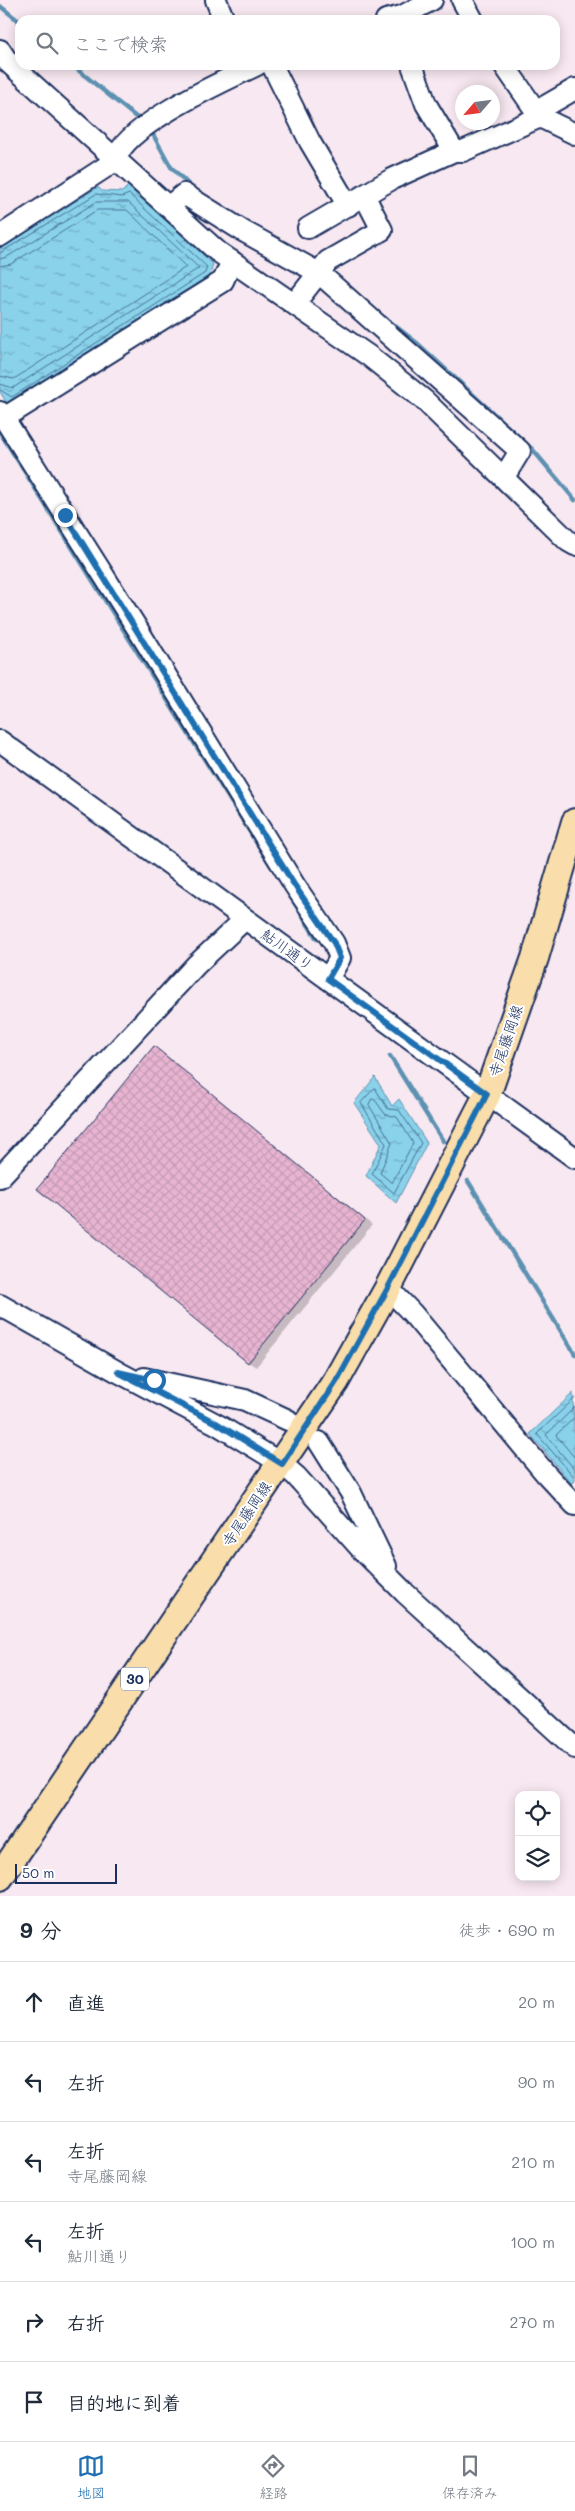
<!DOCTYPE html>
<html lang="ja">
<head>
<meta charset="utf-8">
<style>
  :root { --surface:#fff; --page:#f6f6f7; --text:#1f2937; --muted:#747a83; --line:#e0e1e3; --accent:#1f6fb2 }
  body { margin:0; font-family:Mali,"Klee One",sans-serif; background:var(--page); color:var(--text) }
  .controls { position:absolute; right:15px; bottom:15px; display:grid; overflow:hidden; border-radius:10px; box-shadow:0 2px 12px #0003 }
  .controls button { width:45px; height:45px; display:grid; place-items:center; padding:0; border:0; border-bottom:1px solid var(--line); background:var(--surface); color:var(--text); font:25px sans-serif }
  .compass { position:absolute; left:455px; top:85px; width:45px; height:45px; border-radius:50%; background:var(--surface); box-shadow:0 2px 12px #0003; rotate:242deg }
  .scale { position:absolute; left:15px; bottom:12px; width:102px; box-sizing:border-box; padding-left:5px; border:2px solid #1b2f5e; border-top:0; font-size:14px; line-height:18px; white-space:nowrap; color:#1b2f5e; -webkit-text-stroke:4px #fff; paint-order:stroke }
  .stop { position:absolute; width:15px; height:15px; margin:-11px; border:4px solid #1f6fb2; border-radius:50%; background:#fff }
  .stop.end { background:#1f6fb2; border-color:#fff; box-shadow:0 1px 5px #0008 }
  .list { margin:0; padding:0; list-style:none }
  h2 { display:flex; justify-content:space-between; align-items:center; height:65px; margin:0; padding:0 20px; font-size:21px }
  h2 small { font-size:16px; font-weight:400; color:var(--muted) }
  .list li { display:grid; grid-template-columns:32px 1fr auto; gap:15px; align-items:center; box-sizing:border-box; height:80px; padding:0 20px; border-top:1px solid var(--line) }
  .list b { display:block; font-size:19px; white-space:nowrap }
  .list p { margin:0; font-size:16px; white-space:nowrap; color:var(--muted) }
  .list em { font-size:16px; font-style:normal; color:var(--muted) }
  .icon { flex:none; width:28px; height:28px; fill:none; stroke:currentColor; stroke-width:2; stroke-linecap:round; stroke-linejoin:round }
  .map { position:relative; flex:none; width:575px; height:1896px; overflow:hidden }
  .search { position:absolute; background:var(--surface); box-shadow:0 2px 12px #0003; left:15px; right:15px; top:15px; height:55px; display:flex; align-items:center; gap:12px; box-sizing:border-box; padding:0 18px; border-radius:15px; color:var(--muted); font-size:19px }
  .sheet { height:545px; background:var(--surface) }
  nav { display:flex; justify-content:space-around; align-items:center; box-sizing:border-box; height:70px; border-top:1px solid var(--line); background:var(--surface); font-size:14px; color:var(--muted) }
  nav a { display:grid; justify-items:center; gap:2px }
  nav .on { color:var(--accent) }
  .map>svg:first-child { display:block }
  .water { fill:url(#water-ripples); stroke:#5d91b2 }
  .shadow { fill:#0003 }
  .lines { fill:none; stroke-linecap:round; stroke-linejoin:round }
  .shore { stroke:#477096; stroke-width:1 }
  .stream { stroke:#5d91b2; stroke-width:4.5 }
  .building { fill:url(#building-cross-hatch); stroke:#1b2f5e }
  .minor-casing { stroke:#1b2f5e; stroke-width:24 }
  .major-casing { stroke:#1b2f5e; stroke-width:30 }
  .minor { stroke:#fff; stroke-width:20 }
  .major { stroke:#f9deab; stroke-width:26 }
  .route { stroke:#1f6fb2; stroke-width:6 }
  .labels { text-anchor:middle; stroke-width:4; stroke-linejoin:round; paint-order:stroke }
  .shield { fill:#fff; stroke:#5f6d8e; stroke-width:1 }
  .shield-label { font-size:14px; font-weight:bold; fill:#1b2f5e }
  .street-label { font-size:15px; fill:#1b2f5e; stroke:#fff }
</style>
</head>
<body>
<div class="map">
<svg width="575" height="1896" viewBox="0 0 575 1896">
  <defs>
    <pattern id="water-ripples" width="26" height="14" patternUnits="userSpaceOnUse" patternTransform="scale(1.25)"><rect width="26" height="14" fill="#89d2ea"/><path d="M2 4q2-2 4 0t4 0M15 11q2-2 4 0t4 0" fill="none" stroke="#6fabc1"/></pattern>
    <pattern id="building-cross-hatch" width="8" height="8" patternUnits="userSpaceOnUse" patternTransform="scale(1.25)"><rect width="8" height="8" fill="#e8b4d1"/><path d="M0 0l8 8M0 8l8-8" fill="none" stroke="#c69bb6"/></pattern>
  </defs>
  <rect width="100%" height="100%" fill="#f8e8f1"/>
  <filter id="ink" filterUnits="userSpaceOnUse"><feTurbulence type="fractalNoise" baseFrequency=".02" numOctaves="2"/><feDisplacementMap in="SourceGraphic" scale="10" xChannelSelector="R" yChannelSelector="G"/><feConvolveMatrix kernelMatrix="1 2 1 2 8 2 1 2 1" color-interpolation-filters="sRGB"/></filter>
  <g filter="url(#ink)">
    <path class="water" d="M128,186L213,264L210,275L8,405L0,392V249L98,187L102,191L122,192Z
      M375,1077L392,1106L399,1099L427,1143L396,1203L366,1176L381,1144L354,1103Z
      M573,1393L575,1481L572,1484L530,1434Z"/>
    <path class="shadow" d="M154,1048L372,1225L256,1367L248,1362Z"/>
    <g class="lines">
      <path class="shore" d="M0,253L96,194L122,197L129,194L207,267L205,273L12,397L0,390
        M0,259L7,257L96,202H128L199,268L13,388L0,384
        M0,266L11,264L97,210H127L186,267L14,379L0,376
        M375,1088L388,1109L399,1110L421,1143L394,1193L372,1174L386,1144L361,1103Z
        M372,1099L375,1100L385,1114L397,1117L413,1143L392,1183L380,1173L392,1143L369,1105Z
        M575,1398L537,1434L575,1478
        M575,1407L546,1435L575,1470
        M575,1417L556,1435L575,1458"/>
      <path class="stream" d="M0,6L20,22
        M72,65L142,122
        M150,129L171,167L193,189
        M385,318L417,343L533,450L575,500
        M0,432L271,866
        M290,896L317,939
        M390,1056L443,1141
        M468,1181L575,1354"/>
    </g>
    <path class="building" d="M154,1046L365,1220L248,1363L37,1189Z"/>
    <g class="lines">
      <g class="minor-casing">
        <path id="minor" d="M216,0L224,20
          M462,0L473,20
          M386,20L402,16L432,0
          M0,50L8,62L217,251L369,356L424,400L568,541L575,545
          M272,65L310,142L348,206
          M412,65L426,104L454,151
          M504,65L540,117L575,134
          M537,111L575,89
          M168,207L184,194L243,231L319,273L520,451L504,477
          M308,228L392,179L454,151H463L540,117
          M0,236L115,161C124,125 224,81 257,65
          M295,303L328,261L382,230L365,197
          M0,412L137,628L295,886L334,943L340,958L328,979
          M4,418L223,281L232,261
          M0,741L575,1158
          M0,1177L196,965L245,919
          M388,1288L412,1313L546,1474L575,1505
          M0,1305L118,1372L218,1425L282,1464L296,1476L363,1551L405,1593L575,1748
          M144,1378L245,1400L288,1420
          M319,1442L351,1493L386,1566"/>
      </g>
      <g class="major-casing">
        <path id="major" d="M0,1877L336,1381L388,1288L487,1095L535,958L575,822"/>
      </g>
      <use href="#minor" class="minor"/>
      <use href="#major" class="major"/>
    </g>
  </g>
  <g class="lines" filter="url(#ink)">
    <path class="route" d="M65,515L295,886L334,943L340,958L328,979L487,1094L388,1288L336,1382L282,1464L218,1424L118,1372L154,1380"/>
  </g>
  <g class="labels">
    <rect class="shield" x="121" y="1667.5" width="28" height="23" rx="4"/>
    <g class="shield-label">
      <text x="135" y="1684">30</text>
    </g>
    <g class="street-label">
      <text transform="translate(287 950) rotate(36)" y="5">鮎川通り</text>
      <text transform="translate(506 1041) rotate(-71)" y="5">寺尾藤岡線</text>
      <text transform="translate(247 1514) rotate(-56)" y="5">寺尾藤岡線</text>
    </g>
  </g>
</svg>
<div class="controls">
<button><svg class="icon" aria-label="locate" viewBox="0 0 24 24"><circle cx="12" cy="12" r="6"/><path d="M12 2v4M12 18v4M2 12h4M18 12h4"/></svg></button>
<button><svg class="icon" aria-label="layers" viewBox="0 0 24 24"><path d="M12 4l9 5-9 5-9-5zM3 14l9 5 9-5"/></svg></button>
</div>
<svg class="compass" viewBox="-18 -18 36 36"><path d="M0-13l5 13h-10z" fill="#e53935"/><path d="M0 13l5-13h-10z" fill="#747a83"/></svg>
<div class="scale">50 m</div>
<div class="stop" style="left:154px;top:1380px"></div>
<div class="stop end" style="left:65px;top:515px"></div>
<div class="search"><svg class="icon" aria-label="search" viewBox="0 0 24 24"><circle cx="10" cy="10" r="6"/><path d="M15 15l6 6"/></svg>ここで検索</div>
</div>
<section class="sheet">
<h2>9 分<small>徒歩 · 690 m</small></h2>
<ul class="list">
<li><svg class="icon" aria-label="ahead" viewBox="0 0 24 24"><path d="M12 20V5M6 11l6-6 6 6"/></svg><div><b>直進</b></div><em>20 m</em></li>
<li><svg class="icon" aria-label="left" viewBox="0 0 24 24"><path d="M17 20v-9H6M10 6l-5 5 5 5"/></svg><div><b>左折</b></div><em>90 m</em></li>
<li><svg class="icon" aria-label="left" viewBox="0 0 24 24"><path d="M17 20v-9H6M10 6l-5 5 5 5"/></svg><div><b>左折</b><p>寺尾藤岡線</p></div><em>210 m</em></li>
<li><svg class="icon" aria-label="left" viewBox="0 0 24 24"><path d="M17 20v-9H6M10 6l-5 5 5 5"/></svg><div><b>左折</b><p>鮎川通り</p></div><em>100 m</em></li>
<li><svg class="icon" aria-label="right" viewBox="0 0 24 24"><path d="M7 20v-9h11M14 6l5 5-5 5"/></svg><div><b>右折</b></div><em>270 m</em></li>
<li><svg class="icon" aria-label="arrive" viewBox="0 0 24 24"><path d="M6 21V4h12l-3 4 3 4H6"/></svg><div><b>目的地に到着</b></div></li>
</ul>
</section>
<nav>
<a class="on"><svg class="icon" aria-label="map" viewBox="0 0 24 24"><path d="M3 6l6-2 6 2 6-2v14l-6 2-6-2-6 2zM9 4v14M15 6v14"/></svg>地図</a>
<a><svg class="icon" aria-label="directions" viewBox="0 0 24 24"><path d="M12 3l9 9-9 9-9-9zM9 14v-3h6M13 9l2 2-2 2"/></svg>経路</a>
<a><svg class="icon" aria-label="saved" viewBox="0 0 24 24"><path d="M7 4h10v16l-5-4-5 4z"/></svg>保存済み</a>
</nav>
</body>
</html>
